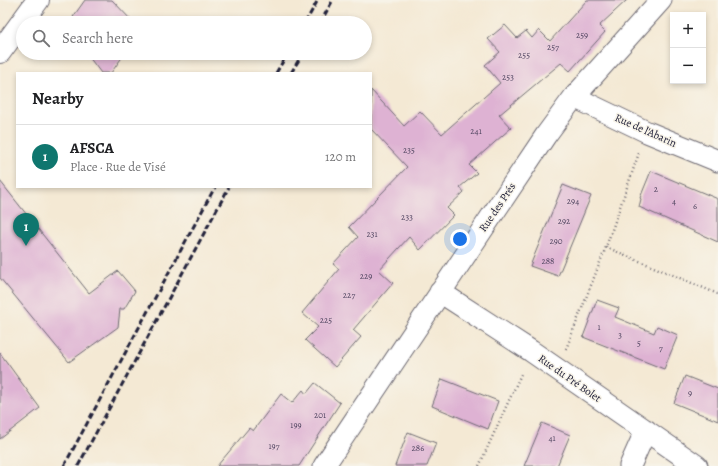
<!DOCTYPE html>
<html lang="en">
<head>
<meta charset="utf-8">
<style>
  :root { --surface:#fff; --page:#f2f2f2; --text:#202124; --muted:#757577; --line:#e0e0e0; --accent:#0f766e }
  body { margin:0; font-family:Alegreya,serif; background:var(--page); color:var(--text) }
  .controls { position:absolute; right:12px; top:12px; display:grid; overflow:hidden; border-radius:0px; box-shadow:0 2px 6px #0003 }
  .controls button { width:36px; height:36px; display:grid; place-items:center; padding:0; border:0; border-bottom:1px solid var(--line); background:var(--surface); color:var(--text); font:20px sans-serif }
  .you { position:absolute; left:460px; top:239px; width:14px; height:14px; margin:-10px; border:3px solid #fff; border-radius:50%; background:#1a73e8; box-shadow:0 0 0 6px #1a73e833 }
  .badge { display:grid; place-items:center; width:26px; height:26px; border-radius:50%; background:var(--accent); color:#fff; font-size:13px; font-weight:700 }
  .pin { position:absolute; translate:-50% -33px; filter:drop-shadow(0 1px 2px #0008) }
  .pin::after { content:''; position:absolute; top:21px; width:14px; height:12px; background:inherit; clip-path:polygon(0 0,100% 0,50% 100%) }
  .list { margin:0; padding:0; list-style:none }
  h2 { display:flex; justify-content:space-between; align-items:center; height:52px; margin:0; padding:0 16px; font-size:17px }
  h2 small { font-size:13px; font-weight:400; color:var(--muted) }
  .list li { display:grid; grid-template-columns:26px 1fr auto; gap:12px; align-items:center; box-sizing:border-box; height:64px; padding:0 16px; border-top:1px solid var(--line) }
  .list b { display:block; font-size:15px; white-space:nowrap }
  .list p { margin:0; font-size:13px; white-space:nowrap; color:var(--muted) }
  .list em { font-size:13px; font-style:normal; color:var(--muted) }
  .icon { flex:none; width:22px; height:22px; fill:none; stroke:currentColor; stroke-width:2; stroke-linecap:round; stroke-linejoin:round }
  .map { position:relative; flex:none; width:718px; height:466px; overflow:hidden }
  .search { position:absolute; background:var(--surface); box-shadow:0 2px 6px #0003; left:16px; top:16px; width:356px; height:44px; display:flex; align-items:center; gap:10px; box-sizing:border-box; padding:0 14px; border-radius:22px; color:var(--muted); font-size:15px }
  .panel { position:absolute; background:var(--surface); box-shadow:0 2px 6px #0003; left:16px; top:72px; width:356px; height:116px; border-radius:0px }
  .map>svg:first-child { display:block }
  .building { fill:#deb2d3 }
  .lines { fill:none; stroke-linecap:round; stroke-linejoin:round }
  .minor-casing { stroke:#6c6871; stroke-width:23 }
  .tertiary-casing { stroke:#6c6871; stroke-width:24 }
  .path { stroke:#6c6871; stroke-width:2.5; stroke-dasharray:1 3; stroke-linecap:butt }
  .minor { stroke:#fff; stroke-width:21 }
  .tertiary { stroke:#fff; stroke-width:22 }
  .rail { stroke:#22223b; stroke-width:3; stroke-dasharray:6 3; stroke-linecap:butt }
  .labels { text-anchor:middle; stroke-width:3; stroke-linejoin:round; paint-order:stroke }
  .number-label { font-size:9px; fill:#514661 }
  .street-label { font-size:11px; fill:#22223b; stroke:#f7f3e8 }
</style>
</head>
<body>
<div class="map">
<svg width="718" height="466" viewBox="0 0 718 466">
  <rect width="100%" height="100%" fill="#f7f3e8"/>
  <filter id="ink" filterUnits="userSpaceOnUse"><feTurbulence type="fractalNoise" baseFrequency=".025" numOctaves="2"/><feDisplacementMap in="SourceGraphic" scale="8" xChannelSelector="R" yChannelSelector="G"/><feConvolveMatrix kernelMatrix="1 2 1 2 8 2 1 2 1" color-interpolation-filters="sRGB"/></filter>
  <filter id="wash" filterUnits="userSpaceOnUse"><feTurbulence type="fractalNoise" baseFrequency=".012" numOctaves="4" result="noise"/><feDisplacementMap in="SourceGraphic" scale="16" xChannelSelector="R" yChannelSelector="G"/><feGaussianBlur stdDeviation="0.9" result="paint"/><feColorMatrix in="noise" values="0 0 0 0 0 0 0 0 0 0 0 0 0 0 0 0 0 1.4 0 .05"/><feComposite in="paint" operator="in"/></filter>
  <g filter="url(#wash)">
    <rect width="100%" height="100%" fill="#f4e9d4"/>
    <g id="blocks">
      <path class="building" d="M85,0H112L134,23H80L73,17Z
        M587,0H627L599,26L605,32L570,71L561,63L499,115L511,128L469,165L477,173L460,187L464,192L447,208L454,215L420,250L409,237L379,270L393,283L353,330L361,337L335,367L305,340L318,327L302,313L339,269L333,264L358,237L349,227L407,167L371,129V90L404,126L420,111L442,134L500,83L485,65L500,52L488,39L505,25L517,38L526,31L532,38L539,30L550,41Z
        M86,53H125L111,73H101Z
        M651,171L718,199V242L639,207L641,199L640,198Z
        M0,181L89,293L118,271L135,291L124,309H120L118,327L69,362L0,278Z
        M563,185L591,196L558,276L530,266Z
        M597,300L619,308L615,317L654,333L657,326L678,335L664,369L583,337Z
        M0,353L40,408L0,439Z
        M685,376L718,389V421L674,403Z
        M442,379L498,401L488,429L432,406Z
        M315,383L340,403L299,466H217L249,428L253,431L281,394L292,403L303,390L306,394Z
        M542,423L570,435L557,466H524Z
        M408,432L436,443L427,466H395Z"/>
    </g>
  </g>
  <g filter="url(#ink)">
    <use href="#blocks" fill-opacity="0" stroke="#6c6871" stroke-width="1"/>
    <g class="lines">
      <g class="minor-casing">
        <path id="minor" d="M574,97L647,132L718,161
          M440,292L531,351L697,466
          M324,466L546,135L574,97L661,0
          M630,466L646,430"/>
      </g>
      <g class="tertiary-casing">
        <path id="tertiary" d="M0,52L38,0"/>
      </g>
      <path class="path" d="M606,247L718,294
        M566,349L606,247L639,153
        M479,466L522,372"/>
      <use href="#minor" class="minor"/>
      <use href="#tertiary" class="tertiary"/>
      <path class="rail" d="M305,23L318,0
        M320,23L333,0
        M276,73L288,53
        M291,73L303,53
        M64,466L215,187
        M78,466L229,187"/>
    </g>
  </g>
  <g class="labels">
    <g class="number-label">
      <text x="582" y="38">259</text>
      <text x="553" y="50">257</text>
      <text x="524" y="58">255</text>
      <text x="508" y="80">253</text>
      <text x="476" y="134">241</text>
      <text x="409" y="153">235</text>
      <text x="656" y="192">2</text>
      <text x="573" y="204">294</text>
      <text x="674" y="204">4</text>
      <text x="695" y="209">6</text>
      <text x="407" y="220">233</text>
      <text x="564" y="224">292</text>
      <text x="372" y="237">231</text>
      <text x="556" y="244">290</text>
      <text x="548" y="264">288</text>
      <text x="366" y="279">229</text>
      <text x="349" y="298">227</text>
      <text x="326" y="323">225</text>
      <text x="599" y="330">1</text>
      <text x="620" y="338">3</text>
      <text x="639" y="346">5</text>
      <text x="661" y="351">7</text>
      <text x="690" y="396">9</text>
      <text x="320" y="418">201</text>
      <text x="296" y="428">199</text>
      <text x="552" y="441">41</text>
      <text x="274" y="449">197</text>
      <text x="418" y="451">286</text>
    </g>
    <g class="street-label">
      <text transform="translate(646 130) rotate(24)" y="4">Rue de l'Abarin</text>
      <text transform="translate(497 207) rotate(-56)" y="4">Rue des Prés</text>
      <text transform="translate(570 378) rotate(35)" y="4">Rue du Pré Bolet</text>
    </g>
  </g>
</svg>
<div class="controls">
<button>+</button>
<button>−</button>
</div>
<div class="you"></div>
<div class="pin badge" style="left:26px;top:246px">1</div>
<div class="search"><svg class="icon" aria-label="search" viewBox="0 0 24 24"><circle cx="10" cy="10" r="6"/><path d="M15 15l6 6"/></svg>Search here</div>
<section class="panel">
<h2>Nearby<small></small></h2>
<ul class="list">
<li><span class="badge">1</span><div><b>AFSCA</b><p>Place · Rue de Visé</p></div><em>120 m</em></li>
</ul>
</section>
</div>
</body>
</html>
